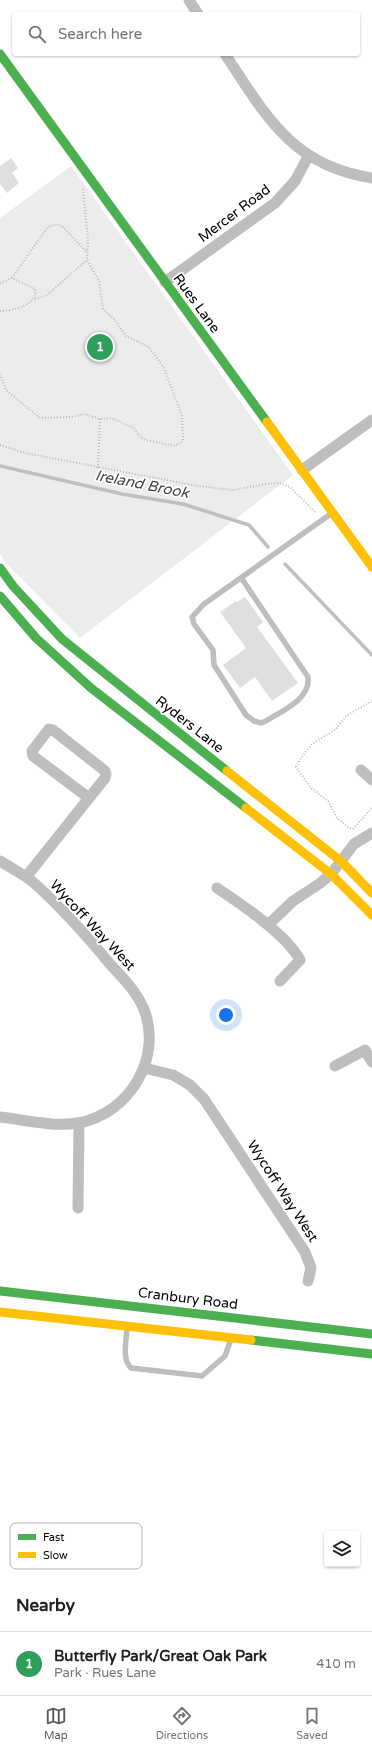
<!DOCTYPE html>
<html lang="en">
<head>
<meta charset="utf-8">
<style>
  :root { --surface:#fff; --page:#f2f2f2; --text:#202124; --muted:#757577; --line:#e0e0e0; --accent:#595959 }
  body { margin:0; font-family:"Varela Round",sans-serif; background:var(--page); color:var(--text) }
  .controls { position:absolute; right:12px; bottom:12px; display:grid; overflow:hidden; border-radius:4px; box-shadow:0 1px 3px #0004 }
  .controls button { width:36px; height:36px; display:grid; place-items:center; padding:0; border:0; border-bottom:1px solid var(--line); background:var(--surface); color:var(--text); font:20px sans-serif }
  .you { position:absolute; left:226px; top:1015px; width:14px; height:14px; margin:-10px; border:3px solid #fff; border-radius:50%; background:#1a73e8; box-shadow:0 0 0 6px #1a73e833 }
  .badge { display:grid; place-items:center; width:26px; height:26px; border-radius:50%; background:var(--accent); color:#fff; font-size:13px; font-weight:700 }
  .pin { position:absolute; translate:-50% -50%; border:2px solid #fff; box-shadow:0 1px 4px #0006 }
  .list { margin:0; padding:0; list-style:none }
  h2 { display:flex; justify-content:space-between; align-items:center; height:52px; margin:0; padding:0 16px; font-size:17px }
  h2 small { font-size:13px; font-weight:400; color:var(--muted) }
  .list li { display:grid; grid-template-columns:26px 1fr auto; gap:12px; align-items:center; box-sizing:border-box; height:64px; padding:0 16px; border-top:1px solid var(--line) }
  .list b { display:block; font-size:15px; white-space:nowrap }
  .list p { margin:0; font-size:13px; white-space:nowrap; color:var(--muted) }
  .list em { font-size:13px; font-style:normal; color:var(--muted) }
  .icon { flex:none; width:22px; height:22px; fill:none; stroke:currentColor; stroke-width:2; stroke-linecap:round; stroke-linejoin:round }
  .map { position:relative; flex:none; width:372px; height:1579px; overflow:hidden }
  .search { position:absolute; background:var(--surface); box-shadow:0 1px 3px #0004; left:12px; right:12px; top:12px; height:44px; display:flex; align-items:center; gap:10px; box-sizing:border-box; padding:0 14px; border-radius:4px; color:var(--muted); font-size:15px }
  .sheet { height:116px; background:var(--surface) }
  nav { display:flex; justify-content:space-around; align-items:center; box-sizing:border-box; height:56px; border-top:1px solid var(--line); background:var(--surface); font-size:11px; color:var(--muted) }
  nav a { display:grid; justify-items:center; gap:2px }
  nav .on { color:var(--accent) }
  .map>svg:first-child { display:block }
  .green { fill:#ececec }
  .lines { fill:none; stroke-linecap:round; stroke-linejoin:round }
  .stream { stroke:#bfbfbf; stroke-width:3.5 }
  .building { fill:#dfdfdf }
  .path { stroke:#b9b9b9; stroke-width:2; stroke-dasharray:1 2; stroke-linecap:butt }
  .lane { stroke:#bebebe; stroke-width:5.5 }
  .street { stroke:#bebebe; stroke-width:11 }
  .fast { stroke:#4caf50; stroke-width:9 }
  .slow { stroke:#ffc107; stroke-width:9 }
  .labels { text-anchor:middle; stroke-width:3.5; stroke-linejoin:round; paint-order:stroke }
  .street-label { font-size:14px; fill:#000; stroke:#fff }
  .water-label { font-size:15px; font-style:italic; fill:#444; stroke:#fff }
  .key { fill:#fff; stroke:#b2b2b2; stroke-width:1 }
  .key-label { font-size:11px; fill:#000 }
</style>
</head>
<body>
<div class="map">
<svg width="372" height="1579" viewBox="0 0 372 1579">
  <rect width="100%" height="100%" fill="#fff"/>
  <path class="green" d="M71,166L293,475L80,638L6,563L0,554V218Z"/>
  <g class="lines">
    <path class="stream" d="M0,466L122,494L183,504L249,525L268,547
      M285,564L372,655"/>
  </g>
  <path class="building" d="M11,158L18,168L12,173L19,183L7,193L0,184V166Z
    M245,597L263,622L257,627L298,683L272,701L255,677L240,688L223,665L246,648L220,612L236,601L237,602Z"/>
  <g class="lines">
    <path class="path" d="M12,278L40,238L48,227L56,224L62,226L87,252
      M0,283L12,278L35,289C39,305 12,311 0,311
      M35,299L46,296L87,260
      M0,374L6,390L40,418L72,417L85,414L100,419L111,418L134,428L139,436L146,440L175,446L183,441L182,416L164,368L149,347L126,336L114,319L103,309L99,281L87,260L88,240L83,189
      M0,445L25,453L198,486L233,490L266,484L279,483L290,487L316,513
      M98,468L100,419
      M372,701L346,716L336,729L312,744L301,758L296,767L311,788L328,801L337,818L349,828L353,829L372,808"/>
    <path class="lane" d="M242,579L308,677C311,699 282,711 266,721L261,723L254,721L246,715L214,665L213,650L194,624L192,617L204,604L332,513
      M127,1326C127,1340 121,1358 131,1368L202,1376L225,1356L231,1339"/>
    <path class="street" d="M189,0L198,14
      M225,54C266,116 292,166 372,178
      M165,282L275,203L295,181L309,155
      M302,470L372,420
      M49,729L53,730L105,771L106,774L105,778L89,798L33,756L32,751Z
      M361,770L372,780
      M0,861C11,868 23,874 33,882C61,907 86,935 110,964C122,977 135,990 143,1007C164,1056 130,1114 78,1123C53,1127 25,1120 0,1117
      M26,877L89,798
      M217,888C241,904 287,935 300,960L280,981
      M268,925L293,901L319,884L331,874L354,844L372,833
      M335,1066L365,1050L372,1062
      M144,1068L173,1075L190,1085L204,1099L305,1252L311,1268L308,1281
      M78,1208L79,1123"/>
    <path class="fast" d="M0,54L267,422
      M0,568L13,586L62,639L227,771
      M0,596L36,638L91,688L246,808
      M0,1291L372,1334
      M251,1340L372,1354"/>
    <path class="slow" d="M267,422L372,567
      M227,771L342,862L372,893
      M246,808L331,874L372,915
      M0,1312L251,1340"/>
  </g>
  <g class="labels">
    <g class="street-label">
      <text transform="translate(234 213) rotate(-37)" y="5">Mercer Road</text>
      <text transform="translate(197 303) rotate(54)" y="5">Rues Lane</text>
      <text transform="translate(190 724) rotate(38)" y="5">Ryders Lane</text>
      <text transform="translate(93 925) rotate(47)" y="5">Wycoff Way West</text>
      <text transform="translate(283 1191) rotate(57)" y="5">Wycoff Way West</text>
      <text transform="translate(188 1298) rotate(7)" y="5">Cranbury Road</text>
    </g>
    <g class="water-label">
      <text transform="translate(142 484) rotate(11)" y="5">Ireland Brook</text>
    </g>
  </g>
  <rect x="10" y="1523" width="132" height="46" rx="6" class="key"/>
  <rect x="18" y="1534" width="18" height="6" fill="#4caf50"/>
  <rect x="18" y="1552" width="18" height="6" fill="#ffc107"/>
  <g class="key-label">
    <text x="43" y="1541">Fast</text>
    <text x="43" y="1559">Slow</text>
  </g>
</svg>
<div class="controls">
<button><svg class="icon" aria-label="layers" viewBox="0 0 24 24"><path d="M12 4l9 5-9 5-9-5zM3 14l9 5 9-5"/></svg></button>
</div>
<div class="you"></div>
<div class="pin badge" style="left:100px;top:347px;background:#2e9e5b">1</div>
<div class="search"><svg class="icon" aria-label="search" viewBox="0 0 24 24"><circle cx="10" cy="10" r="6"/><path d="M15 15l6 6"/></svg>Search here</div>
</div>
<section class="sheet">
<h2>Nearby<small></small></h2>
<ul class="list">
<li><span class="badge" style="background:#2e9e5b">1</span><div><b>Butterfly Park/Great Oak Park</b><p>Park · Rues Lane</p></div><em>410 m</em></li>
</ul>
</section>
<nav>
<a class="on"><svg class="icon" aria-label="map" viewBox="0 0 24 24"><path d="M3 6l6-2 6 2 6-2v14l-6 2-6-2-6 2zM9 4v14M15 6v14"/></svg>Map</a>
<a><svg class="icon" aria-label="directions" viewBox="0 0 24 24"><path d="M12 3l9 9-9 9-9-9zM9 14v-3h6M13 9l2 2-2 2"/></svg>Directions</a>
<a><svg class="icon" aria-label="saved" viewBox="0 0 24 24"><path d="M7 4h10v16l-5-4-5 4z"/></svg>Saved</a>
</nav>
</body>
</html>
